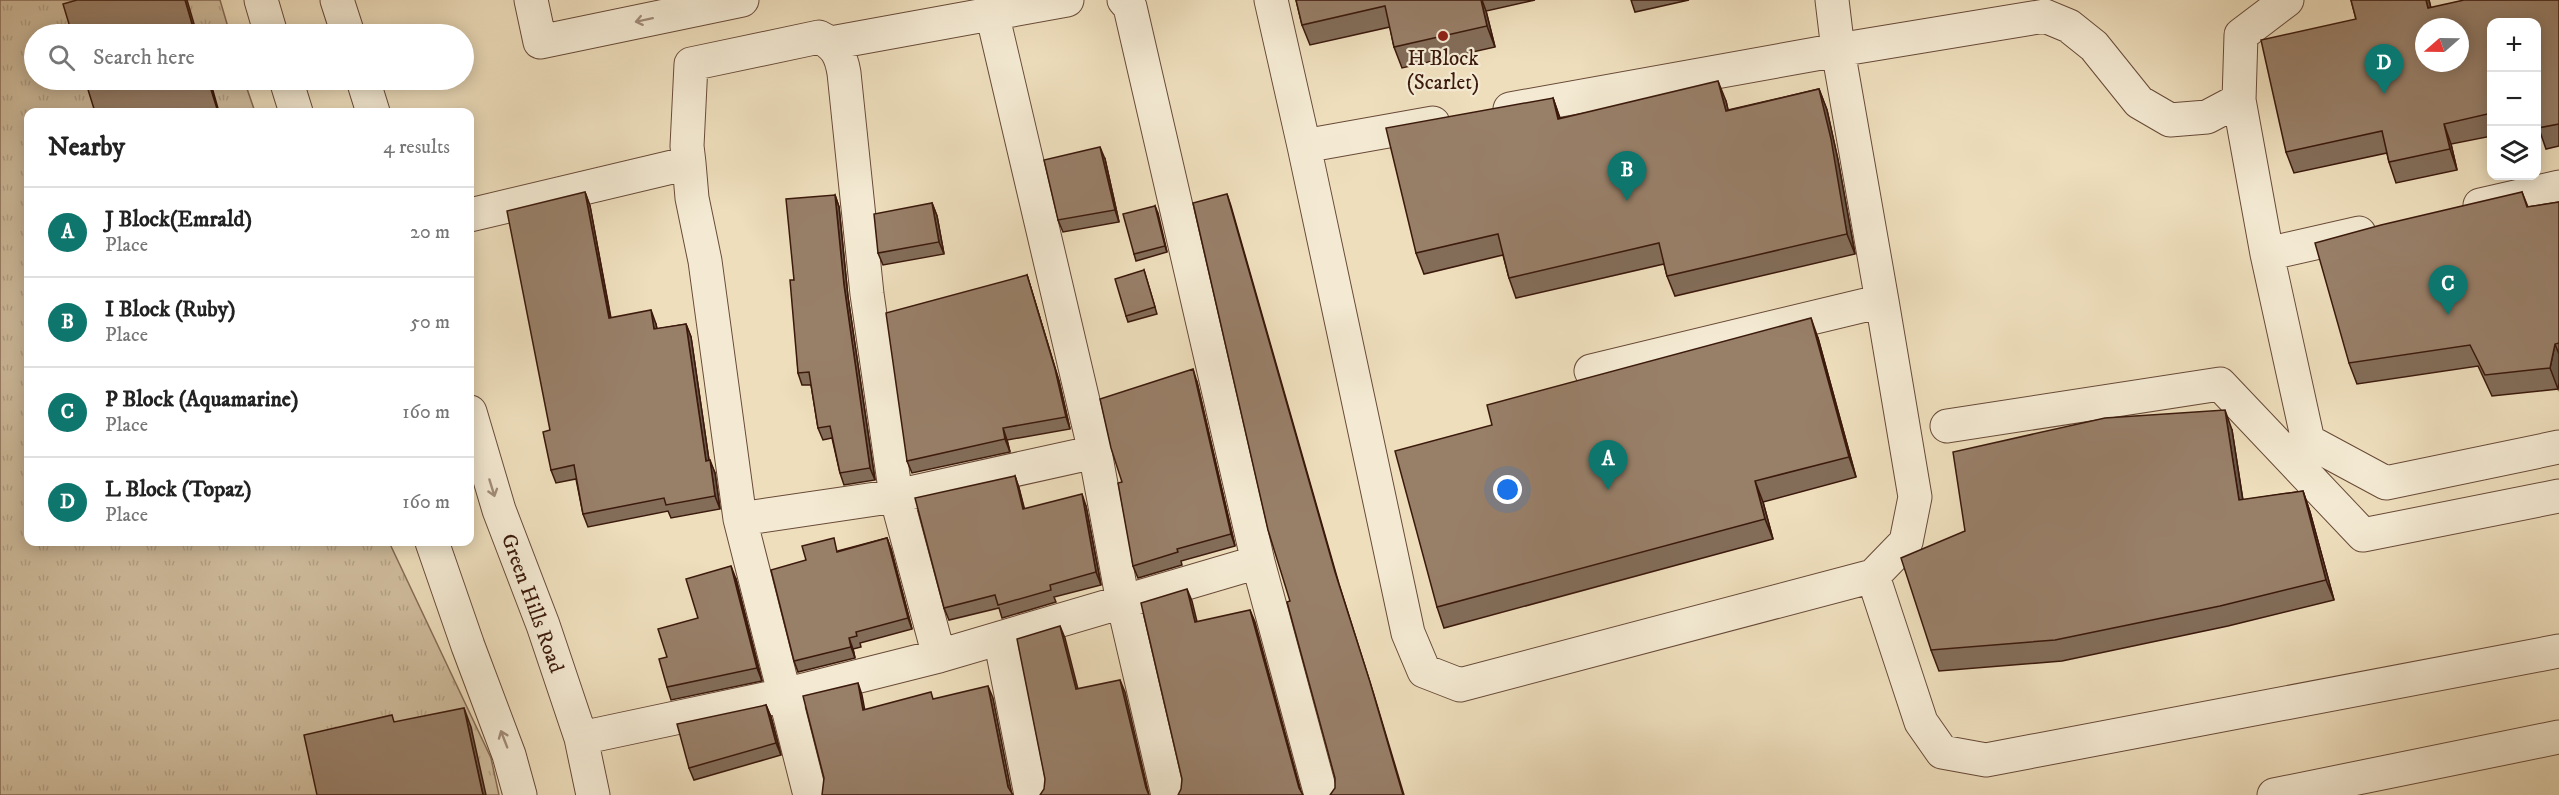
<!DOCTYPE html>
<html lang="en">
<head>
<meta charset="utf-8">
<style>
  :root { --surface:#fff; --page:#f6f6f6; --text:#222; --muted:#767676; --line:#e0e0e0; --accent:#0f766e }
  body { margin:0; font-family:"IM FELL DW Pica",serif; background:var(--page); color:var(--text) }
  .controls { position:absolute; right:18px; top:18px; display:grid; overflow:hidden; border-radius:12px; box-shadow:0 3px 15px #0003 }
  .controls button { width:54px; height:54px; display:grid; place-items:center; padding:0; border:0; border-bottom:2px solid var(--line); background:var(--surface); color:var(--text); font:30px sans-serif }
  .compass { position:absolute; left:2415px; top:18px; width:54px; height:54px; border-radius:50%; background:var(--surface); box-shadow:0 3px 15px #0003; rotate:250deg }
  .you { position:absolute; left:1508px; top:490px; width:21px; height:21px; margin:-15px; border:4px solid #fff; border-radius:50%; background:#1a73e8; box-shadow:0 0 0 9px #1a73e833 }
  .badge { display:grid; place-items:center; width:39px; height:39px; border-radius:50%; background:var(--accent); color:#fff; font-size:20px; font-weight:700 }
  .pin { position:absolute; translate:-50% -50px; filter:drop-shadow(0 2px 3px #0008) }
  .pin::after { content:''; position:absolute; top:32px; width:21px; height:18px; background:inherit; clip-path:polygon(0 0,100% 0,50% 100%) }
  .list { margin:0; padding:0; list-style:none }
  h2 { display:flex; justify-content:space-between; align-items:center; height:78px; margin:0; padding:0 24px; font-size:26px }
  h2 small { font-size:20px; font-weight:400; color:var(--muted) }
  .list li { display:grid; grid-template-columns:39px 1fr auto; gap:18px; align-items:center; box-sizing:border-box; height:90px; padding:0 24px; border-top:2px solid var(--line) }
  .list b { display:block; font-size:22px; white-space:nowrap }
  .list p { margin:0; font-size:20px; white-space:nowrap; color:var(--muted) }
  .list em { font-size:20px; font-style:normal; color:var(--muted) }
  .icon { flex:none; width:33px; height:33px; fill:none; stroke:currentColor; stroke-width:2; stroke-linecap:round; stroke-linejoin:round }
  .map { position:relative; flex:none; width:2559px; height:795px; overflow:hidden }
  .search { position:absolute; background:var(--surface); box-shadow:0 3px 15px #0003; left:24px; top:24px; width:450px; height:66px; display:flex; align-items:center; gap:15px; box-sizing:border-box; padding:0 21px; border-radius:33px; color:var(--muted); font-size:22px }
  .panel { position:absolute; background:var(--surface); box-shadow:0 3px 15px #0003; left:24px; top:108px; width:450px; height:438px; border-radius:12px }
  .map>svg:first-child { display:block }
  .grass { fill:url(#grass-tufts); stroke:#866b55; stroke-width:1.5 }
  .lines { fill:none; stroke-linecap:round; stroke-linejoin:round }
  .minor-casing { stroke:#684a38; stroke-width:35 }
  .minor { stroke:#f4ead3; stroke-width:33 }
  .wall { fill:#836d59; stroke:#3b190c; stroke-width:1.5 }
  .shaded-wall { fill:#6a5949; stroke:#3b190c; stroke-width:1.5 }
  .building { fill:#987f68; stroke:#3b190c; stroke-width:1.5; fill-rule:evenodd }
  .oneway { stroke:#a18c79 }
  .poi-dot { fill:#8f2418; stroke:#f4ead3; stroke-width:2 }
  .labels { text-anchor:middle; stroke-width:4.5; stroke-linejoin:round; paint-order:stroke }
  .poi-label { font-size:21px; fill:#3b190c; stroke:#f4ead3 }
  .street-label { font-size:21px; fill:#3b190c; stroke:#f4ead3 }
</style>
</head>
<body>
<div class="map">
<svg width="2559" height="795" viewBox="0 0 2559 795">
  <defs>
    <pattern id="grass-tufts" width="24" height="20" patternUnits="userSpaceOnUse" patternTransform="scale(1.5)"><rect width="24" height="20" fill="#d0bd9e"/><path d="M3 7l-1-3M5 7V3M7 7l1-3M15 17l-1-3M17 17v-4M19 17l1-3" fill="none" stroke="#b4a287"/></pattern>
  </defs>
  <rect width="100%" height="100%" fill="#eedebc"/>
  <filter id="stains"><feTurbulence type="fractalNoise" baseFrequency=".00333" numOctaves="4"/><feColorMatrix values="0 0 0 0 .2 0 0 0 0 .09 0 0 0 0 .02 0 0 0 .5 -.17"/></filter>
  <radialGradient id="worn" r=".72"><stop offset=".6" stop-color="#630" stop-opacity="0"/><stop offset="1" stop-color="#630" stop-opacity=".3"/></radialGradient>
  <path class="grass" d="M0,0H220L230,34H34V80H244L255,112H28V542H389L491,758L499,795H0Z"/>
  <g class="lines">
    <g class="minor-casing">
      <path id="minor" d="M261,0L271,34
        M337,0L348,34
        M531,0L540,42L742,0
        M1124,0L1130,7L1258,562L1321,795
        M1271,0L1304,146L1408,633L1424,671L1460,685L1873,576L1906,542L1915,497L1882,301
        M992,13L1095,452
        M831,43L1067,0
        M286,80L296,112
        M363,80L373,112
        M2239,100L2267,254L2308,441L2386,483L2559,447
        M1510,109L1838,50L2045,16L2069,26L2094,46L2139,102L2170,120L2207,117L2239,100L2241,35L2287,0
        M1304,146L1433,123
        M689,163L687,146L691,64L819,37C836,45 841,55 844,73L867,294L896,496L939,656
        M2480,205L2559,187
        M470,215L689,163L692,198L705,261L740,519L810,795
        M2267,254L2359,233
        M1591,371L1882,301L1838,50L1832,0
        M470,412L499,510L543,625L581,738L593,795
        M1947,426L2220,384L2363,535L2559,496
        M740,519L896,496L1095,452L1123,602L1168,795
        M432,542L468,646L509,755L520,795
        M1873,576L1921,722L1942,752L1986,760L2559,651
        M1000,638L1031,795
        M581,738L784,695L939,656L1258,562
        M2274,795L2559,737"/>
    </g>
    <use href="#minor" class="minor"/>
  </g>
  <path class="wall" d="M1296,0H1535L1486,11L1495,47L1402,68L1394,47L1390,27L1310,45L1302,25Z
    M1631,0H1689L1635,12Z
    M2351,0H2429L2431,8L2559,0V146L2546,149L2538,126H2536V22H2492V136L2451,144L2457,170L2396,183L2389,162L2387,153L2294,173L2286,152L2356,19Z
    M1819,89L1827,110L1838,160L1855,254L1675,296L1667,276L1664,264L1516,298L1509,278L1503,255L1424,274L1416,253L1553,98L1560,118L1726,101L1728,110Z
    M1105,159L1119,222L1063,232L1058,220Z
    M585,192L590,206L611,318L656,324L657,329L686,324L691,337L709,460L715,473L720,509L671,518L668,511L588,527L583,514L576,479L556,483L551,470L550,430Z
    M2522,192L2528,207L2559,202V383L2558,389L2492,396L2478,366L2357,384L2349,363Z
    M835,195L839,207L848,297L875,480L844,485L840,473L832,438L823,440L818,428L811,385H802L798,373L794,280Z
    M932,203L937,216L944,254L883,265L878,253Z
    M1155,206L1167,252L1136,261L1134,254Z
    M1144,270L1157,314L1128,322L1126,316Z
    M1027,275L1059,381L1070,429L1007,440L1010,452L912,473L907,461Z
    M1818,338L1856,477L1763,502L1773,539L1444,628L1437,607Z
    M1197,382L1235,546L1181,561L1182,565L1138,578L1133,566L1122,482Z
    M2232,430L2243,500L2303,491L2310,512L2334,600L2228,626L2062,661L1939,671L1931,650Z
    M1015,476L1019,488L1024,509L1086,506L1101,585L1054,597L1056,602L1002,618L999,608L949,620L944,608Z
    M887,538L891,549L912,629L860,643L861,647L853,649L855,658L798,672L794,661L838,551Z
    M736,579L762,681L671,700L667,687L698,618Z
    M766,705L771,717L781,755L694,780L689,768Z"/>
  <path class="shaded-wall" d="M185,0H187L197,34H195Z
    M1481,0H1482L1486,11L1495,47L1487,26Z
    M2426,0H2429L2435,27L2428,8Z
    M208,80H210L219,112H218Z
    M1718,81L1726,101L1733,132L1726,111Z
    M1819,89L1827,110L1838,160L1855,254L1847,234Z
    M1553,98L1560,119H1558Z
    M2444,124L2451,144L2457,170L2450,149Z
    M1100,147L1105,159L1119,222L1115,210Z
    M585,192L590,206L613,331L609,318Z
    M1227,194L1231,206L1339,584L1374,695L1404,795H1403L1335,572Z
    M835,195L839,207L848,297L875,480L870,468L844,285Z
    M932,203L937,216L944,254L939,242Z
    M1155,206L1158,213L1167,252L1165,246Z
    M1027,275L1059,381L1070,429L1066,417Z
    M651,310L656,324L659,342L654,329Z
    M1811,318L1818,338L1856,477L1849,457Z
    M686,324L691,337L711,474L706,461Z
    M2555,344L2559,354V383L2558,389L2550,368Z
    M1193,369L1197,382L1235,546L1231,534Z
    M2225,410L2232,430L2246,521L2239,500Z
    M1003,428L1007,440L1010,452L1005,439Z
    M710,460L715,473L720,509L715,496Z
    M1015,476L1019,488L1028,522L1023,509Z
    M1755,481L1763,502L1773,539L1765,519Z
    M2303,491L2310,512L2334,600L2326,580Z
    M1082,494L1086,506L1101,585L1096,572Z
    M887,538L891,549L912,629L908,618Z
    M731,566L736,579L762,681L757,668Z
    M1187,589L1192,601L1200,634L1195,622Z
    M1250,610L1255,622L1302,795L1299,788Z
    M1060,626L1065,638L1081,701L1076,689Z
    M849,638L853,649L855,658L851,647Z
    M1120,680L1125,692L1149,795L1146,788Z
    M858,683L862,695L867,722L863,710Z
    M988,686L993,698L1012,795L1008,787Z
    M766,705L771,717L781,755L776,743Z
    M464,708L471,727L486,795H483Z"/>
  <path class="building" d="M77,0H185L195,34H72L63,4Z
    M1296,0H1481L1487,26L1394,47L1385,6L1302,25Z
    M2351,0H2426L2428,8L2464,0H2559V124L2538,128L2536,120V22H2492V113L2444,124L2450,149L2389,162L2382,131L2286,152L2261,40L2356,19ZM2424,27H2460V63H2424Z
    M85,80H208L218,112H95Z
    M1718,81L1726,111L1819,89L1831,139L1847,234L1667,276L1659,243L1509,278L1498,234L1416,253L1386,128L1553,98L1558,119Z
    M1100,147L1115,210L1058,220L1044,160Z
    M585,192L609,318L651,310L654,329L686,324L706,461L710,460L715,496L666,505L664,498L583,514L574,465L551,470L543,432L550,430L507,211Z
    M2522,192L2527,207L2559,202V343L2555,344L2550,368L2485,375L2470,345L2349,363L2315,243L2381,225Z
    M1227,194L1335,572L1370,682L1403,795H1330L1335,788V778L1287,602L1290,601L1268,530L1193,203Z
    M835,195L844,285L870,468L840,473L830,426L818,428L809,372L798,373L790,280H794L786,199Z
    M932,203L939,242L878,253L874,214Z
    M1155,206L1165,246L1134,254L1123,214Z
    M1144,270L1155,307L1126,316L1115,279Z
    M1027,275L1055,369L1066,417L1003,428L1005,439L907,461L886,313Z
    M1811,318L1849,457L1755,481L1765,519L1437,607L1395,451L1492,425L1487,405Z
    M1193,369L1231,534L1177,549L1178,552L1133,566L1118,483L1122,482L1111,448L1100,399Z
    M2225,410L2239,500L2303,491L2326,580L2220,606L2055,640L1931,650L1901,558L1965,531L1953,452L2105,418Z
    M1015,476L1023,509L1082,494L1096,572L1050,585L1051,590L998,605L995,595L944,608L915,498Z
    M834,538L837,552L887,538L908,618L856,632L857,636L849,638L851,647L794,661L771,570L806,560L802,546Z
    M731,566L757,668L667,687L659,659L667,657L658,629L698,618L686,579Z
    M1187,589L1195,622L1250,610L1299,788L1303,795H1178L1181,789L1182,779L1141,603Z
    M1060,626L1076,689L1120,680L1146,788L1149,795H1040L1044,789L1045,779L1017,639Z
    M858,683L863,710L931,692L933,699L988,686L1008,787L1013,795H822L824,778L803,696Z
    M766,705L776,743L689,768L677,724Z
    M464,708L483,795H317L304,735L392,715L394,722Z"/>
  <defs><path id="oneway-shaft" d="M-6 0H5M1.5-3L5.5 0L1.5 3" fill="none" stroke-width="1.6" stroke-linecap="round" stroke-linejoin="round" transform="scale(1.5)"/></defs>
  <g class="oneway">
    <use href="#oneway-shaft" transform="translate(644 20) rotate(168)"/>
    <use href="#oneway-shaft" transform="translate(492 488) rotate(73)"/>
    <use href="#oneway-shaft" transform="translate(504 739) rotate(-111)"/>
  </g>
  <circle class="poi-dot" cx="1443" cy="36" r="6"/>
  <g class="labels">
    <g class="poi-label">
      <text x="1443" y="65">H Block<tspan x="1443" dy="24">(Scarlet)</tspan></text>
    </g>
    <g class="street-label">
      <text transform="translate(533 603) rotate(70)" y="7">Green Hills Road</text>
    </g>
  </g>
  <rect width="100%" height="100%" filter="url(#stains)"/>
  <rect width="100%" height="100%" fill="url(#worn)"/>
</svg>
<div class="controls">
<button>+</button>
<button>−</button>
<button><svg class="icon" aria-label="layers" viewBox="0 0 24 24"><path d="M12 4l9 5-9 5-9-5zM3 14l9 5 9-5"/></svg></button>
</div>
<svg class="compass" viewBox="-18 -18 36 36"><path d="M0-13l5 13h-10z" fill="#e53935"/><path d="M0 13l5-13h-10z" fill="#767676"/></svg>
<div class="you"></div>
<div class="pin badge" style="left:1608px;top:490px">A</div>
<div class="pin badge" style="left:1627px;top:201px">B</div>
<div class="pin badge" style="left:2448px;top:315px">C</div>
<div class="pin badge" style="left:2384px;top:94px">D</div>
<div class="search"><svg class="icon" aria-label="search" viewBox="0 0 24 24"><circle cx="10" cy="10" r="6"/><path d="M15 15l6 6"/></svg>Search here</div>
<section class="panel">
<h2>Nearby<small>4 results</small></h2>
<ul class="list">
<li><span class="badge">A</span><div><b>J Block(Emrald)</b><p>Place</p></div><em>20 m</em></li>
<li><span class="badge">B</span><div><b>I Block (Ruby)</b><p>Place</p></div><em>50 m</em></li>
<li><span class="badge">C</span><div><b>P Block (Aquamarine)</b><p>Place</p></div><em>160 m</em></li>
<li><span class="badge">D</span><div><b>L Block (Topaz)</b><p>Place</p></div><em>160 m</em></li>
</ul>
</section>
</div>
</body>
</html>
